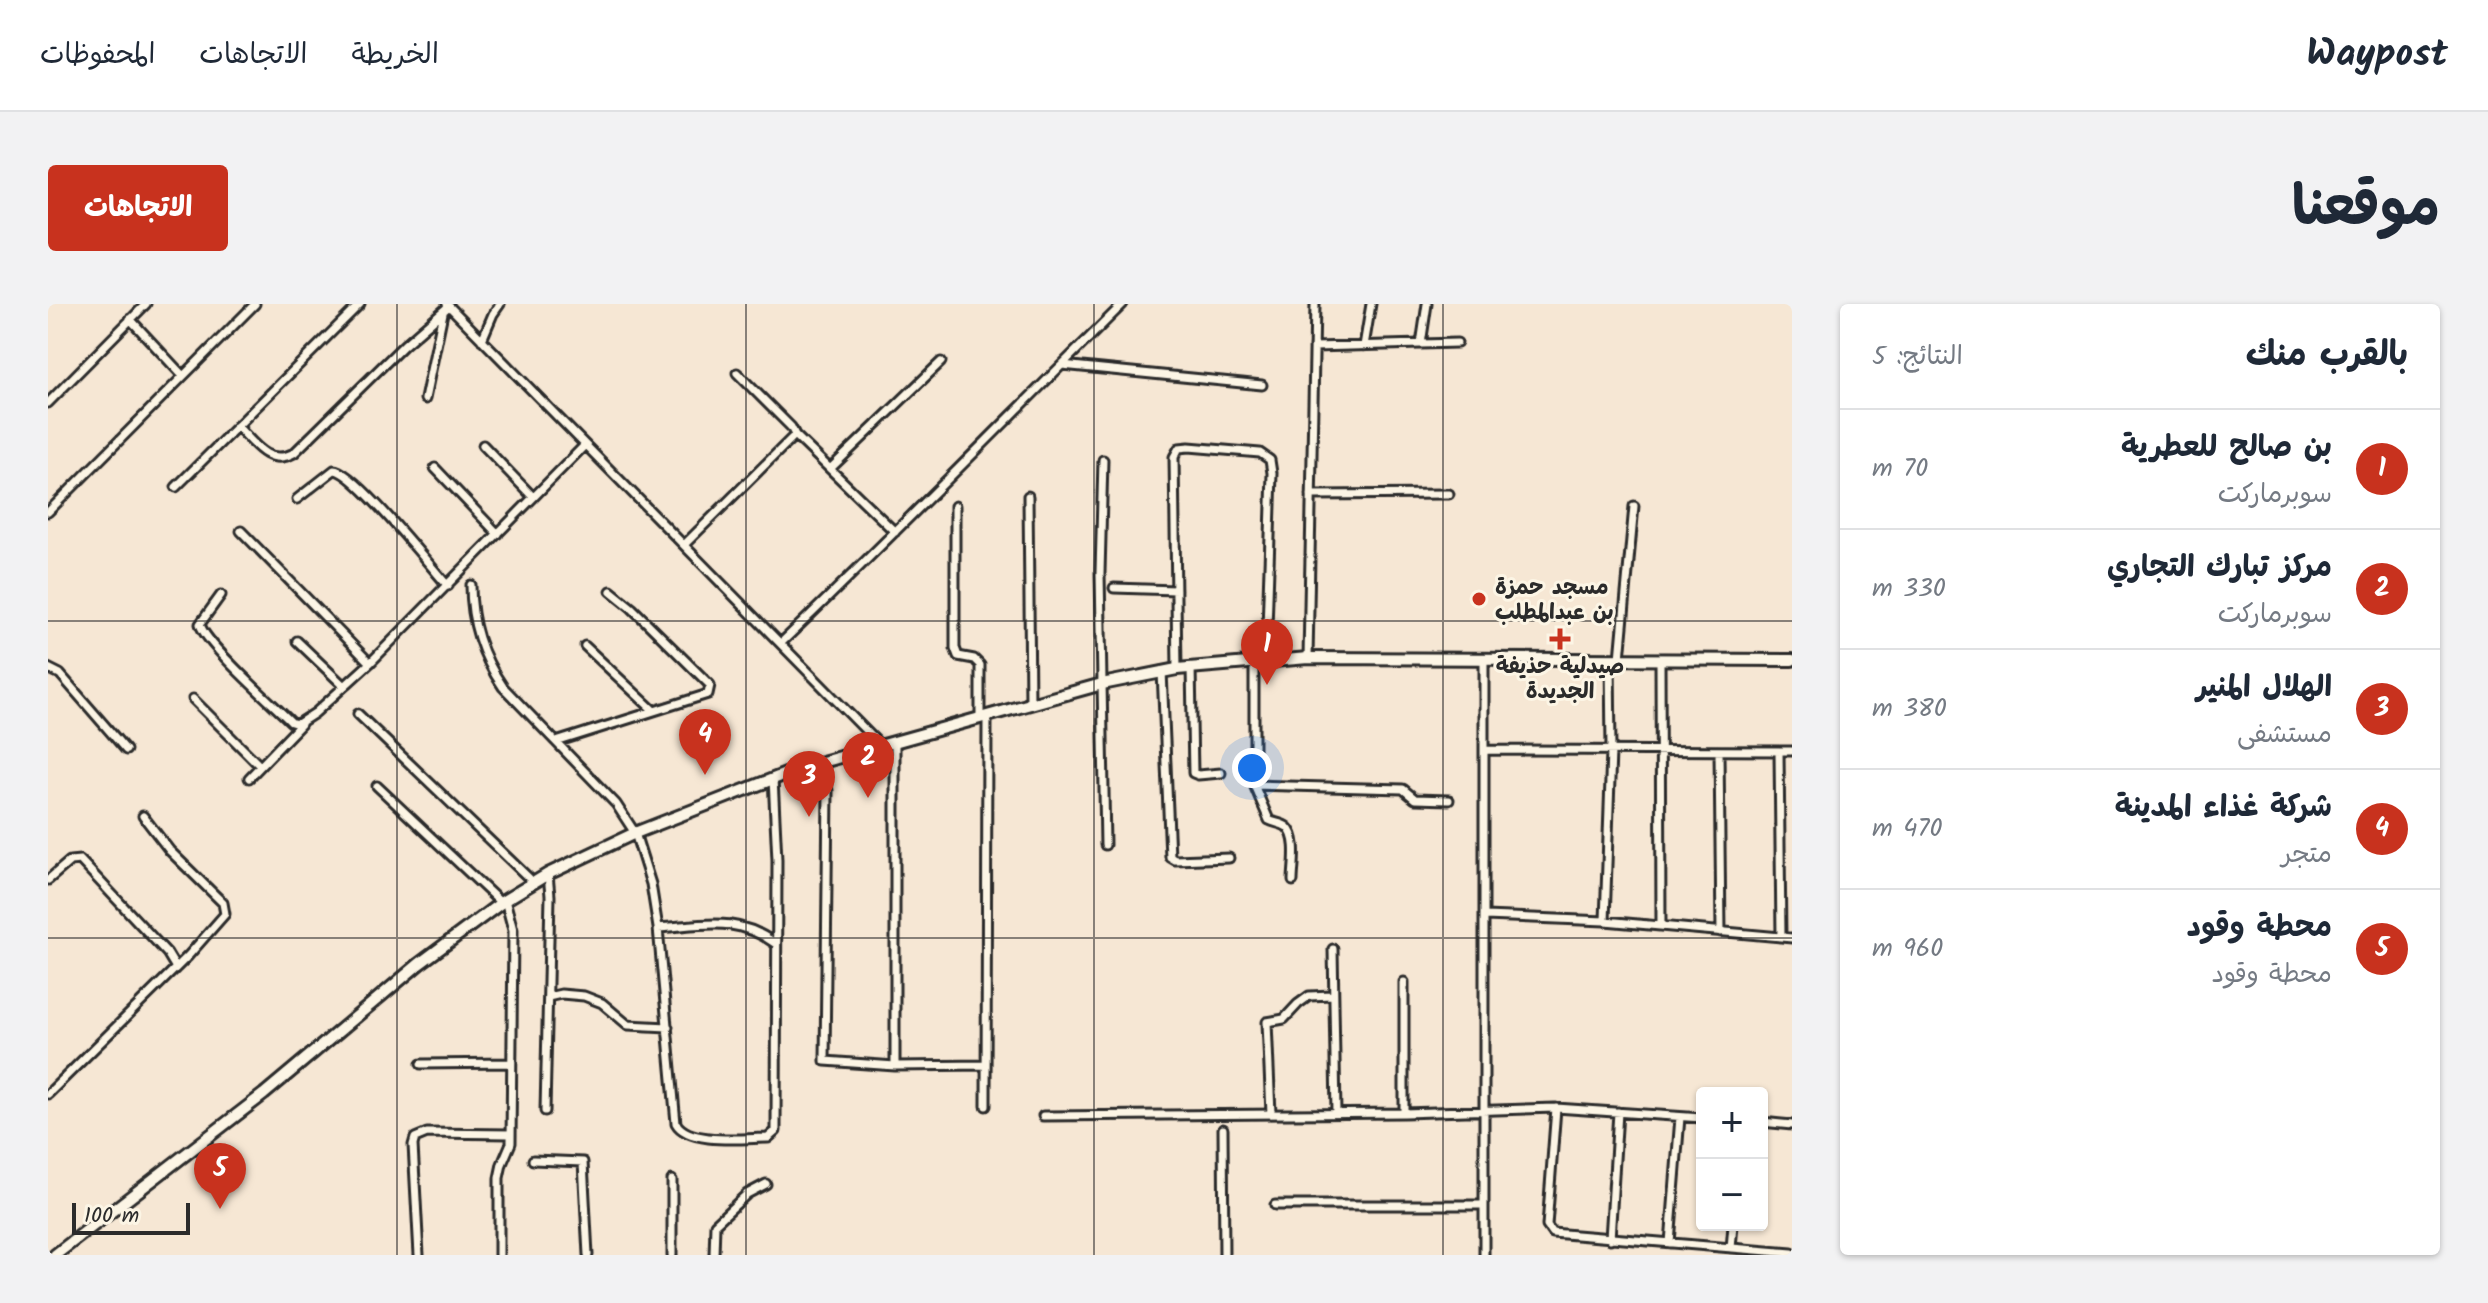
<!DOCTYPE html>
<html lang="ar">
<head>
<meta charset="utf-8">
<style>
  :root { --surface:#fff; --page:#f2f2f3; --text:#1f2937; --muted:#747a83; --line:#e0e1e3; --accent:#c8321e }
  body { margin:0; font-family:Kalam,"Playpen Sans Arabic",sans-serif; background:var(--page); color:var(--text); direction:rtl }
  .controls { position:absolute; right:24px; bottom:24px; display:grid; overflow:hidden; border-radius:8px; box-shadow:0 2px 6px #0004 }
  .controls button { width:72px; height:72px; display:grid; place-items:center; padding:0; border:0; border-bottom:2px solid var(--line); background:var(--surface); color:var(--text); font:40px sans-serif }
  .scale { position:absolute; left:24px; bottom:20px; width:118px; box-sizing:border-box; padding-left:8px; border:4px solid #2b2b2b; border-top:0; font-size:22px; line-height:28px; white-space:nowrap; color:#2b2b2b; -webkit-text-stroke:6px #fcf5e5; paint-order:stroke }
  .you { position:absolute; left:1204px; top:464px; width:28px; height:28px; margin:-20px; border:6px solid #fff; border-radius:50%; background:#1a73e8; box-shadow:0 0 0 12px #1a73e833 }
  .badge { display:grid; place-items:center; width:52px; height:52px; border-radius:50%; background:var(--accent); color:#fff; font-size:26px; font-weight:700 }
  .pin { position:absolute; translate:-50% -66px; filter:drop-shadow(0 2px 4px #0008) }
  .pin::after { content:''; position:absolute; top:42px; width:28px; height:24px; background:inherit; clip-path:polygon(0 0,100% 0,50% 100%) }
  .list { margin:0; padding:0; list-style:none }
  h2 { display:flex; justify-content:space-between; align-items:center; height:104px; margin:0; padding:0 32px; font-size:34px }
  h2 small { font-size:26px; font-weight:400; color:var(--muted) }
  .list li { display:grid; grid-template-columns:52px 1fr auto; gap:24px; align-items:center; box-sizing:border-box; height:120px; padding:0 32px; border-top:2px solid var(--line) }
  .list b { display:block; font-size:30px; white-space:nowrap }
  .list p { margin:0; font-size:26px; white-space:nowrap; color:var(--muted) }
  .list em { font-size:26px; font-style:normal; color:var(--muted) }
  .map { position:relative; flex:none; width:1744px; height:951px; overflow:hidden; direction:ltr; border-radius:8px }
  header { display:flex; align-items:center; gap:48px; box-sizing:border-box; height:112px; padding:0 40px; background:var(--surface); border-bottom:2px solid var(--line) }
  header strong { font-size:38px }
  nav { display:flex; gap:44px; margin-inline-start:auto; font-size:28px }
  .intro { display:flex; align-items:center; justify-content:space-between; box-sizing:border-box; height:192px; padding:0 48px }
  h1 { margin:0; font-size:56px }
  .button { padding:20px 36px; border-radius:8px; background:var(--accent); color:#fff; font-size:28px; font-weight:700 }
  main { display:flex; gap:48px; padding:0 48px }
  aside { flex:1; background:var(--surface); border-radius:8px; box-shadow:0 2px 6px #0004 }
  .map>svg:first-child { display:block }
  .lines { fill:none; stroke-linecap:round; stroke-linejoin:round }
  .minor-casing { stroke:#2b2b2b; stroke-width:13 }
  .secondary-casing { stroke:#2b2b2b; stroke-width:16 }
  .minor { stroke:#fcf5e5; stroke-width:7 }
  .secondary { stroke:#fcf5e5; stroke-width:10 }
  .grid { fill:none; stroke:#2b2b2b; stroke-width:2; stroke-opacity:0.55 }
  .poi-dot { fill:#c8321e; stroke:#fcf5e5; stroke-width:3 }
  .labels { text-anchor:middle; stroke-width:6; stroke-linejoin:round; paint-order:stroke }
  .poi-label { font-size:22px; font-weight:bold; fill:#2b2b2b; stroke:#fcf5e5; text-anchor:start }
</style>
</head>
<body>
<header>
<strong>Waypost</strong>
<nav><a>الخريطة</a><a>الاتجاهات</a><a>المحفوظات</a></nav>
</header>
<div class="intro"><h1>موقعنا</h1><a class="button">الاتجاهات</a></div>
<main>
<aside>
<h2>بالقرب منك<small>النتائج: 5</small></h2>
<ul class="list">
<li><span class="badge">1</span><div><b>بن صالح للعطرية</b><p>سوبرماركت</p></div><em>70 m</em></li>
<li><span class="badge">2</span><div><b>مركز تبارك التجاري</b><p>سوبرماركت</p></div><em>330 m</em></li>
<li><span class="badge">3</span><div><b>الهلال المنير</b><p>مستشفى</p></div><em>380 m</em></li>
<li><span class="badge">4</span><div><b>شركة غذاء المدينة</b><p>متجر</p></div><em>470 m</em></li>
<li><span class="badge">5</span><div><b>محطة وقود</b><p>محطة وقود</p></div><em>960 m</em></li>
</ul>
</aside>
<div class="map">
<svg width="1744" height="951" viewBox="0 0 1744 951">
  <rect width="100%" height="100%" fill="#f6e7d4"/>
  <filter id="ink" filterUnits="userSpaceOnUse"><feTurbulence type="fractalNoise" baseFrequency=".0125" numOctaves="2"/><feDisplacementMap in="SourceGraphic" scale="16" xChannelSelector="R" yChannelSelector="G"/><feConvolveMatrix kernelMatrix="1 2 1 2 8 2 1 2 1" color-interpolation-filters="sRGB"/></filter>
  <g filter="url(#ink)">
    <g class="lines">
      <g class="minor-casing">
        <path id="minor" d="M399,0L832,441
          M82,15L135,72
          M434,36L445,10L452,0
          M1373,40L1379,0
          M1316,42L1323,0
          M1266,43L1409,39
          M1014,61L1214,81
          M689,69L743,123L747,131L847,228
          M377,95L395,9
          M0,99L98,0
          M189,122C206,139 220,163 246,149L356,41L401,2
          M435,141L485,193
          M1055,156L1052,269L1057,541
          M387,164L450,230
          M782,165L893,58
          M128,183L312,0
          M1263,191L1401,190
          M980,192L982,400
          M249,195L286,166C306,166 382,262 400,282
          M907,202V344L910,352L926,355L932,361V414
          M0,208L207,0
          M193,227L322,359
          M637,240L747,131
          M423,281C423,319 433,351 455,383L568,500L587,529L603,580L610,624L628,819C640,841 697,834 720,834L728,827L729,556L725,474
          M1066,284L1128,286
          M173,291L152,320C157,340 225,400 243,418L250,420L267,409L322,359L537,141
          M249,337L296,382
          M733,339C849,228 961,113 1075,0
          M537,342L605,406
          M1260,354L1267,0
          M1572,355L1586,202
          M1612,356L1613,622
          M1206,358V481L1221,516C1226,519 1234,519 1239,523C1251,534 1245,563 1245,577
          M1143,363L1145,469L1150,471L1173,469
          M0,364L12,370L78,446
          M1129,365L1126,153L1131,144L1141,143L1212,149L1222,156L1224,169L1218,357
          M1114,367L1122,553L1127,556L1181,554
          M145,395L212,462
          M310,410L485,578
          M508,438L660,390L662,381L584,304L563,287
          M1437,446L1744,447
          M1671,447L1673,628
          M1731,447L1733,633
          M775,457L780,487L777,757L847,762L938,761
          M201,474L253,420
          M1206,481L1355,485L1367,495L1401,496
          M329,482L453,599
          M0,576L22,557L32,556L119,649L128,664
          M1437,612L1557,617L1563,447L1562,355
          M1557,617L1744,634
          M610,624C656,621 689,611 728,640
          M1285,645L1288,809
          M1356,678V809
          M500,693L513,690L536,692L554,699L580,721L620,723
          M373,760L463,759
          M847,762V437
          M0,790L140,652L177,610L175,599L122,547L95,512
          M938,802L939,412
          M1508,804L1499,922L1504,929L1744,949
          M497,807L502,592L500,570
          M1223,810L1219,718L1236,715L1250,700L1261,692L1284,691
          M995,812L1356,809L1508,804L1654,814
          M1714,818L1744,821
          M1175,825L1176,951
          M485,856L535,858L540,951
          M624,876V951
          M1227,901H1435
          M1562,935L1570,808
          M1622,939L1632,813
          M1683,944L1685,921
          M371,951L365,841L367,834L379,829L463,830
          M451,951V874L454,860L463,839L465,626L457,596
          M666,951L667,920L699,890L718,880
          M1436,951V354"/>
      </g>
      <g class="secondary-casing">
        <path id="secondary" d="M7,951L216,790L371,660L457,596L500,570L587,529L753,464L1054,380L1129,365L1260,354L1744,356"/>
      </g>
      <use href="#minor" class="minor"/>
      <use href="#secondary" class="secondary"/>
    </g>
  </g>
  <path class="grid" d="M349,0V951M698,0V951M1046,0V951M1395,0V951M0,317H1744M0,634H1744"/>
  <g class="poi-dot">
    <circle cx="1431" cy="295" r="8"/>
    <path d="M1508 323h8v8h8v8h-8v8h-8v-8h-8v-8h8z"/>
  </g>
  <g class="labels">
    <g class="poi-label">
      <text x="1447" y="290">مسجد حمزة<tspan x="1447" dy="25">بن عبدالمطلب</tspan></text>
      <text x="1512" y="369" text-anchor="middle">صيدلية حذيفة<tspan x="1512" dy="25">الجديدة</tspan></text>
    </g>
  </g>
</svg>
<div class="controls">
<button>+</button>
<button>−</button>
</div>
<div class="scale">100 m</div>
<div class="you"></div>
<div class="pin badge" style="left:1219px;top:381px">1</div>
<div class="pin badge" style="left:820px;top:494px">2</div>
<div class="pin badge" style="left:761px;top:513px">3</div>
<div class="pin badge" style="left:657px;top:471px">4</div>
<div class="pin badge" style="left:172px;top:905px">5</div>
</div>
</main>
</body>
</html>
